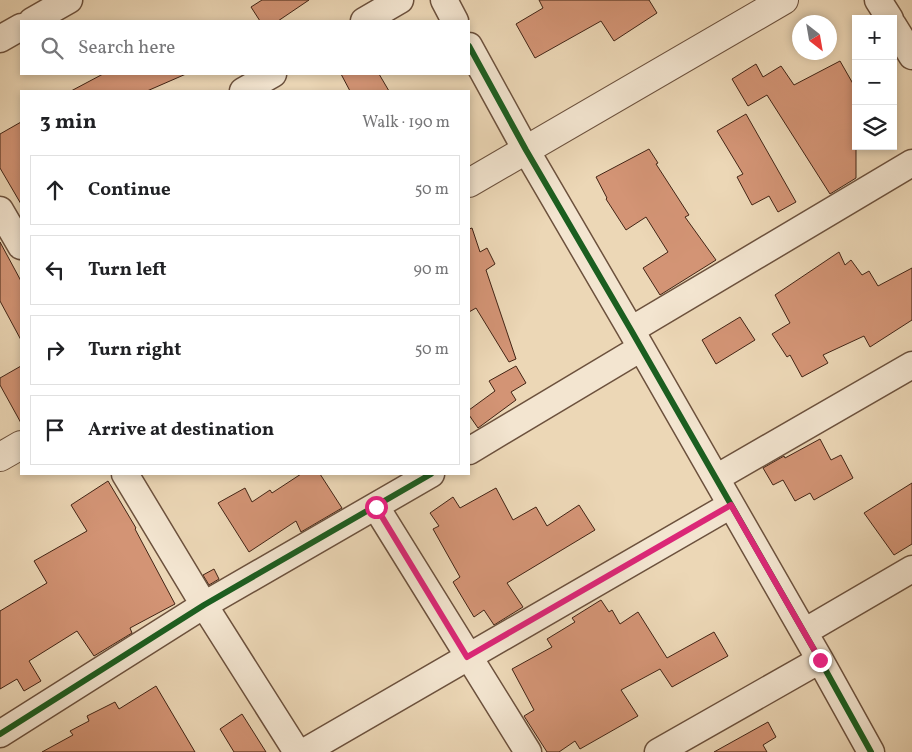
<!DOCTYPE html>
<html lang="en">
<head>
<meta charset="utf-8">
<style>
  :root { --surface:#fff; --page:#f2f2f2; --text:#202124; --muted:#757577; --line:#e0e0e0 }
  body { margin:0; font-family:Vollkorn,serif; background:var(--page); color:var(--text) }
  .controls { position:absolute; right:15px; top:15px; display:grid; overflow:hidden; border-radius:0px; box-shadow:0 2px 8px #0003 }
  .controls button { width:45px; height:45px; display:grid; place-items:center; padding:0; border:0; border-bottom:1px solid var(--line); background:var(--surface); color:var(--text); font:25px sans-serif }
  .compass { position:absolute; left:792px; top:15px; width:45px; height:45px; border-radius:50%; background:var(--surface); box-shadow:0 2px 8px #0003; rotate:149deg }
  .stop { position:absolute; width:15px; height:15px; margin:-11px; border:4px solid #db2777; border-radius:50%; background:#fff }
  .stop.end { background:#db2777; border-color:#fff; box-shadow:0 1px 5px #0008 }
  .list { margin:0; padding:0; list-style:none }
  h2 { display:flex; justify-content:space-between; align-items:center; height:65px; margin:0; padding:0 20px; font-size:21px }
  h2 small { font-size:16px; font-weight:400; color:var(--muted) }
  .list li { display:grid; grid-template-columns:32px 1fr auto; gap:15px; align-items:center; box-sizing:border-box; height:70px; margin:0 10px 10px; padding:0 10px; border:1px solid var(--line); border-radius:0px }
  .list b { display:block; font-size:19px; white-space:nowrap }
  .list em { font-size:16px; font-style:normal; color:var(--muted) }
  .icon { flex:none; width:28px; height:28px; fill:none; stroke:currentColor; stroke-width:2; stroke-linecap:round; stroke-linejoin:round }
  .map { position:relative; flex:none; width:912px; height:752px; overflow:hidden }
  .search { position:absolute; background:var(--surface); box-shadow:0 2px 8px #0003; left:20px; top:20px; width:450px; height:55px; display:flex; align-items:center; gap:12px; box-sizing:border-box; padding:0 18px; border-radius:0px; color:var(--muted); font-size:19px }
  .panel { position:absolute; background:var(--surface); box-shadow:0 2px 8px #0003; left:20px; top:90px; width:450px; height:385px; border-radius:0px }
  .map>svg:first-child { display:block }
  .building { fill:#d39475; stroke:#422415 }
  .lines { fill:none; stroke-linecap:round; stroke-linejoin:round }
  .minor-casing { stroke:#6c513d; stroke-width:29 }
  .tertiary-casing { stroke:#6c513d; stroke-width:30 }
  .minor { stroke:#f3e5d0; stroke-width:26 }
  .tertiary { stroke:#f3e5d0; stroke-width:28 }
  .cycleway-casing { stroke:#f3e5d0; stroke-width:9 }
  .cycleway { stroke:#1b5e20; stroke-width:6 }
  .route { stroke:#db2777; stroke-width:6 }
</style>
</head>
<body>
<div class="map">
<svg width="912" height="752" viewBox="0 0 912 752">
  <rect width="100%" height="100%" fill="#ecd7b6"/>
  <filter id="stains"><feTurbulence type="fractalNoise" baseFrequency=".004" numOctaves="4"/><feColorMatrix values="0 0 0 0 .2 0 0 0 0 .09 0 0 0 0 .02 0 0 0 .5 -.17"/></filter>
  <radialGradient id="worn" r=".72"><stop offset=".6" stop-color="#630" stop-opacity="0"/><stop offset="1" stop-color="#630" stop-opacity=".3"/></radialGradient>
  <path class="building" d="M262,0H309L278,21H260L251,7Z
    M539,0H649L657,13L614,41L601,21L535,58L516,24L543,8Z
    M840,61L856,89V178L830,194L767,95L748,106L732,79L756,64L763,77L781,66L794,85Z
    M103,74H186L147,91H71Z
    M341,74H379L389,91H350Z
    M746,114L796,202L778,212L769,196L752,205L737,177L743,174L717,131Z
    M21,122V204L0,168V134Z
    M649,149L658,163L656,164L689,215L685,217L716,260L660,295L643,268L668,252L646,217L626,230L606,199L607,198L596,177Z
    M472,228L480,252L487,248L495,264L486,270L516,359L509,362L476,308L469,312V229Z
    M0,242L21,281V340L0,301Z
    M839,252L845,265L851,260L862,275L869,271L878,286L912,268V320L870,347L864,336L823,355L828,363L802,377L790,355L787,357L772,334L790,323L775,295Z
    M740,317L755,340L716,364L702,340Z
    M21,366V423L0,385V378Z
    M516,366L526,383L511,392L516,400L478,428L469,415V410L495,391L489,381Z
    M820,439L831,460L841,455L853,478L814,500L810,493L795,501L783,480L773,485L763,468L784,456L785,458Z
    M301,474H320L342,508L301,532L296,521L249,552L218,503L245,488L252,502L270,490L272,493Z
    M108,481L136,528L135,529L175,604L130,628L132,633L94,656L77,631L29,661L41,681L24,691L17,679L0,689V611L47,583L34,561L87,531L71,505Z
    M912,483V544L894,555L864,513Z
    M496,488L513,520L536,507L547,526L579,505L595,530L507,583L523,607L494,625L484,610L474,617L453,582L460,577L433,529L439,526L430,513L453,497L460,508Z
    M214,569L219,579L209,585L203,575Z
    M601,600L609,612L612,610L620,624L638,612L667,658L714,632L728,656L672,687L660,669L621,690L638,716L580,749L575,741L559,752H547L524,716L534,710L512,669L552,647L547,639L575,622L572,618Z
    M156,686L195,752H42L73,735L70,731L89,721L87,716L115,702L119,709Z
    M242,714L266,752H234L220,729Z
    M768,722L776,737L763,745L767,752H714Z"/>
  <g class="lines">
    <g class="minor-casing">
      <path id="minor" d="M444,0L455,21
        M878,0L890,19
        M32,21L69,0
        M364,21L400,0
        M893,25L912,56
        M0,39L21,27
        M469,46L526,150L631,330L820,660L871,752
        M243,91L273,74
        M0,210L21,246
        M631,330L912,163
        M469,451L641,348
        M125,474L204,605L297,752
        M716,478L912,365
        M376,507L528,752
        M804,632L912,569
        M0,734L204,605L431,474
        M304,752L731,505
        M658,752L820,660"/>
    </g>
    <g class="tertiary-casing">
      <path id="tertiary" d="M469,183L784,0
        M0,457L21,445"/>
    </g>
    <use href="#minor" class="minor"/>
    <use href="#tertiary" class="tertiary"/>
    <g class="cycleway-casing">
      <path id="cycleway" d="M469,46L526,150L631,330L820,660L871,752
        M0,734L204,605L431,474"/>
    </g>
    <use href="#cycleway" class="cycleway"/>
  </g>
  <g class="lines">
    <path class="route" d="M376,507L467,657L731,505L820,660"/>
  </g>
  <rect width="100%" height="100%" filter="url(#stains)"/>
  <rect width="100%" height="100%" fill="url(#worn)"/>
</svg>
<div class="controls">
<button>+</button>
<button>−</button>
<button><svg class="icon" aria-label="layers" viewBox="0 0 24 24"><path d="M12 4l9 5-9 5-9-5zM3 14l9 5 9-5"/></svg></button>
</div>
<svg class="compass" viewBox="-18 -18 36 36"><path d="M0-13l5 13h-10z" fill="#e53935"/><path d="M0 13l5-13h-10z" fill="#757577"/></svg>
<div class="stop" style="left:376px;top:507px"></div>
<div class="stop end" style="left:820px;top:660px"></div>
<div class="search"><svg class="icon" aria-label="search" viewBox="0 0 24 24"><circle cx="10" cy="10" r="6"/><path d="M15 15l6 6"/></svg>Search here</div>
<section class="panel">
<h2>3 min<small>Walk · 190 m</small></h2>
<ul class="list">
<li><svg class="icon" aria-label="ahead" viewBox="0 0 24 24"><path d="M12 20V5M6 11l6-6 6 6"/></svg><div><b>Continue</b></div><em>50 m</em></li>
<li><svg class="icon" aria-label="left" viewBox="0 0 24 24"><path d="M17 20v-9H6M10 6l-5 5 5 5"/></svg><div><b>Turn left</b></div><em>90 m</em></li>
<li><svg class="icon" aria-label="right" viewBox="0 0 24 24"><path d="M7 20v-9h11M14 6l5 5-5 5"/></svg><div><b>Turn right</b></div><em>50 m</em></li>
<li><svg class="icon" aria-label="arrive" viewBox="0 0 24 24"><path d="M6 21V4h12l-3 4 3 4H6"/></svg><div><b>Arrive at destination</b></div></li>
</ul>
</section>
</div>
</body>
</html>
